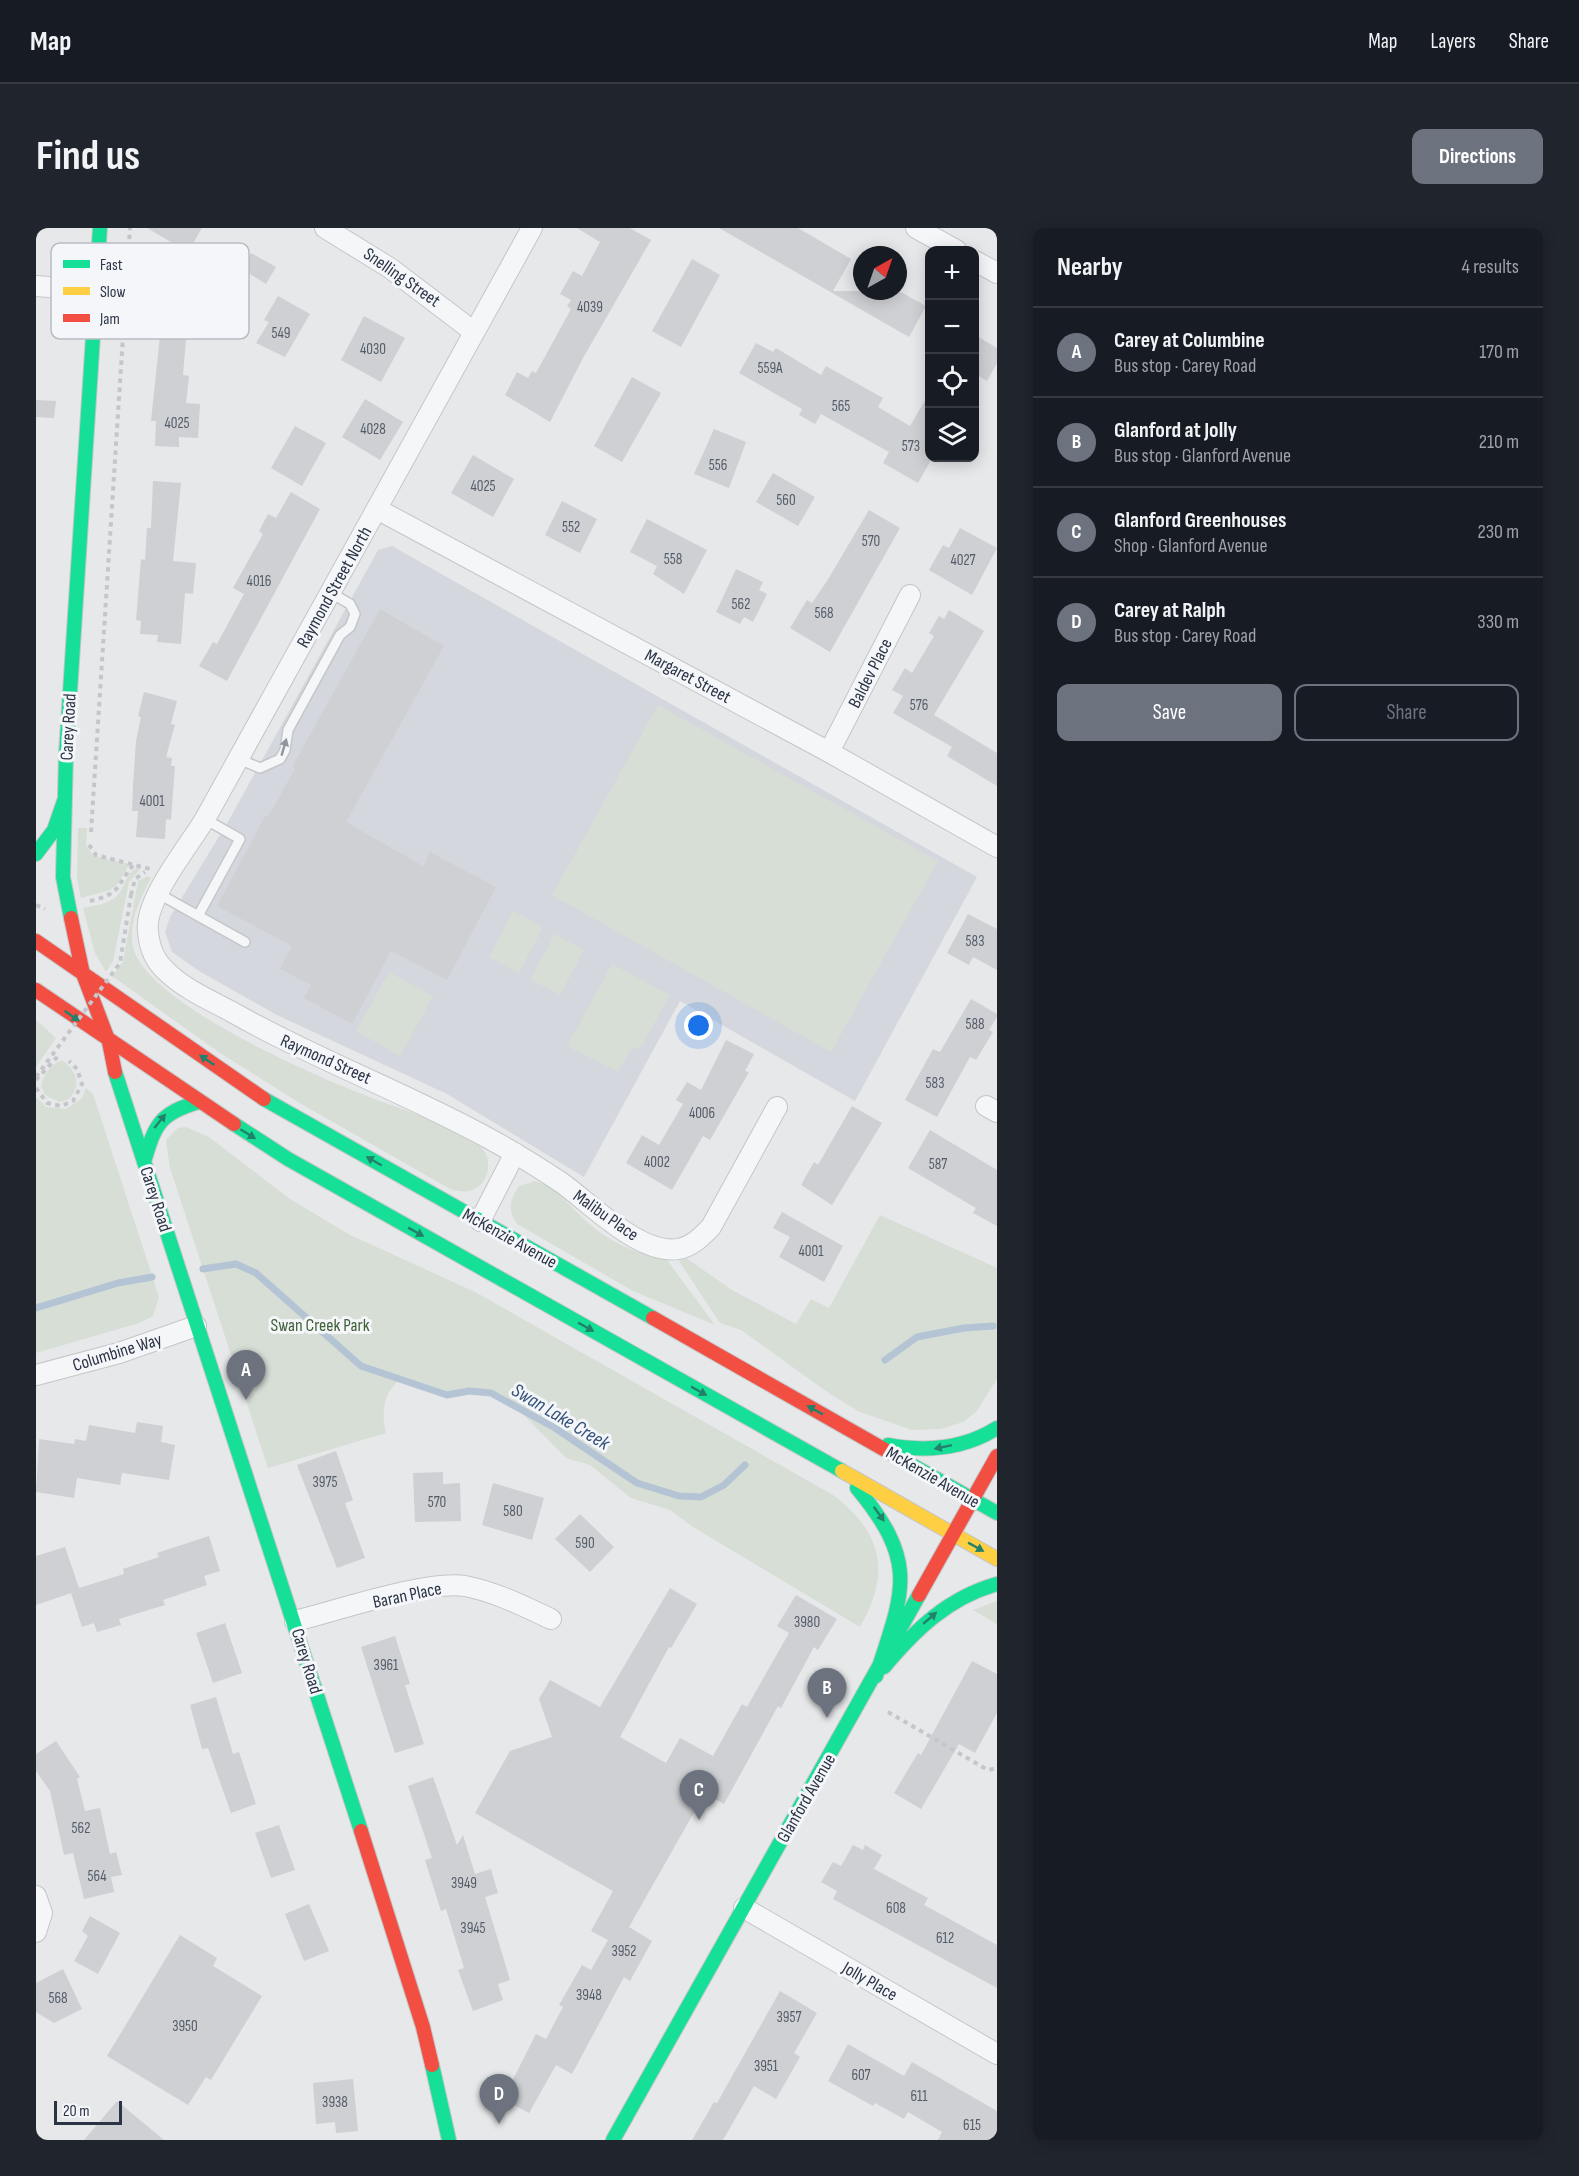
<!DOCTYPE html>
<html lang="en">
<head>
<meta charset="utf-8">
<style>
  :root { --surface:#171b24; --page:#20242c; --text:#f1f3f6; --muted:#9ea1a6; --line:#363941; --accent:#6c737f }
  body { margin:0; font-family:"Sofia Sans Condensed",sans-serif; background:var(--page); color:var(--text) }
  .controls { position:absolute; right:18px; top:18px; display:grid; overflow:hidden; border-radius:12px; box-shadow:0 3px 15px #0003 }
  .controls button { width:54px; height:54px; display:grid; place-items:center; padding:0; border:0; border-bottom:2px solid var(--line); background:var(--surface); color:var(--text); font:30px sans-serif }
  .compass { position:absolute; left:817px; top:18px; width:54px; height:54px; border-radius:50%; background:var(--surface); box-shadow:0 3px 15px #0003; rotate:40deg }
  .scale { position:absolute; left:18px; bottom:15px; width:68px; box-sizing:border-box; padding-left:6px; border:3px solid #2b3445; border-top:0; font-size:16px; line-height:21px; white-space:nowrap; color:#2b3445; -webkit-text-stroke:4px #f4f6f9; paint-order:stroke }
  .you { position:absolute; left:663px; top:798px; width:21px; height:21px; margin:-15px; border:4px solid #fff; border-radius:50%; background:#1a73e8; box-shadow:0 0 0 9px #1a73e833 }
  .badge { display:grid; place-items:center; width:39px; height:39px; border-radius:50%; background:var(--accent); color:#fff; font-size:20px; font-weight:700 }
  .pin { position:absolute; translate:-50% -50px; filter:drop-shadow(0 2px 3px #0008) }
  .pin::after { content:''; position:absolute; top:32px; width:21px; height:18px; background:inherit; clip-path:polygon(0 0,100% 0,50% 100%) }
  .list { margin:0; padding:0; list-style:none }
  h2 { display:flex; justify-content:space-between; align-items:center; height:78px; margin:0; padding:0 24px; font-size:26px }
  h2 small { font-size:20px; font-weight:400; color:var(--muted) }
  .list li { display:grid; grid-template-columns:39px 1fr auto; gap:18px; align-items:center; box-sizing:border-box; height:90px; padding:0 24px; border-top:2px solid var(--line) }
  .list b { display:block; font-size:22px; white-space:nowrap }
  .list p { margin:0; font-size:20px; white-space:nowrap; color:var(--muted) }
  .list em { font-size:20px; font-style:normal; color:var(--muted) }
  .actions { display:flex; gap:12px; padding:18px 24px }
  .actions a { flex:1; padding:14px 0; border:2px solid var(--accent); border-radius:12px; text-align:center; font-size:21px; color:var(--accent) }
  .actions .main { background:var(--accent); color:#fff }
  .icon { flex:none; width:33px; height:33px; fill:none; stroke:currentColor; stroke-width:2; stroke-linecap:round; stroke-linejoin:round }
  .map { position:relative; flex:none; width:961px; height:1912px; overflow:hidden; border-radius:12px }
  header { display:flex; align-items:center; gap:36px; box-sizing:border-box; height:84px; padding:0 30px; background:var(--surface); border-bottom:2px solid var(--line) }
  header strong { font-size:28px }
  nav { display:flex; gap:33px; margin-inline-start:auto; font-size:21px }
  .intro { display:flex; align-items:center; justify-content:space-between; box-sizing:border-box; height:144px; padding:0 36px }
  h1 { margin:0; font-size:42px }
  .button { padding:15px 27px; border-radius:12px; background:var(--accent); color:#fff; font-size:21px; font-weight:700 }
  main { display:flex; gap:36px; padding:0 36px }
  aside { flex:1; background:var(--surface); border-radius:12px; box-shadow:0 3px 15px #0003 }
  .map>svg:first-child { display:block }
  .built { fill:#d4d7dd }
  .green { fill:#d6ded6 }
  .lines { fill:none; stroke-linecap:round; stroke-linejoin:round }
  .stream { stroke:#b4c4d5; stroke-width:7 }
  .building { fill:#ced0d3 }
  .lane-casing { stroke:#c4c6c8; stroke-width:12 }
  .street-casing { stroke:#c4c6c8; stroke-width:22 }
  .fast-casing { stroke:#c4c6c8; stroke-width:16 }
  .slow-casing { stroke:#c4c6c8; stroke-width:16 }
  .jam-casing { stroke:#c4c6c8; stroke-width:16 }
  .path { stroke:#c5c6ca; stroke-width:4; stroke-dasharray:4.5 4.5; stroke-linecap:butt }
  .lane { stroke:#f5f6f7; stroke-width:9 }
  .street { stroke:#f5f6f7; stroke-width:20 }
  .fast { stroke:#16e098; stroke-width:14 }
  .slow { stroke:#ffcf43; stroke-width:14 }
  .jam { stroke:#f24e42; stroke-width:14 }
  .path-bridge { stroke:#c5c6ca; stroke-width:4; stroke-dasharray:4.5 4.5; stroke-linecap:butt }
  .oneway { fill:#90959e }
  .oneway2 { fill:#22816a }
  .labels { text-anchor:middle; stroke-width:6; stroke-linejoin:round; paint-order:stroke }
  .number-label { font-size:15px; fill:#545c69 }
  .street-label { font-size:18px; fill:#2b3445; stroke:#f4f6f9 }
  .park-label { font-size:18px; fill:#3f6138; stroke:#f4f6f9 }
  .water-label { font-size:20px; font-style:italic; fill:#34527a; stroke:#f4f6f9 }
  .key { fill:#f4f6f9; stroke:#b8bcc3; stroke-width:1.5 }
  .key-label { font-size:16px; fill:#2b3445 }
</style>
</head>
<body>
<header>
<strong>Map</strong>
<nav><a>Map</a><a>Layers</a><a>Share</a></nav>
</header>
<div class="intro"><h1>Find us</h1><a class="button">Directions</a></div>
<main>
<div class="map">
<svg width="961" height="1912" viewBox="0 0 961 1912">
  <rect width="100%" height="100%" fill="#e6e8ea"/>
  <path class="built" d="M356,318L941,649L819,873L644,773L548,949L411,866L241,787L163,743L136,724L129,704L134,689L193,592L342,322Z"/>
  <path class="green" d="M622,477L902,633L795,824L516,667Z
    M42,600H51L50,618L58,628L93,636C78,667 75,661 45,670L41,650Z
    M103,639L105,640L93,654L77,733L70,744L59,725L47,680C58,678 71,676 80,669C90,660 89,644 103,639Z
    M112,648L115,650C104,671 92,695 97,719C110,777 292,854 347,874C369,882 437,906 449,924C456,937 451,957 436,962C429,965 421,963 414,961L262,874L184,825L76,748L87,734L102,653Z
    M477,683L507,699L483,745L453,729Z
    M519,706L548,722L524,767L494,751Z
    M576,736L634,767L606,818L594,822L582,844L531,818Z
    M353,744L397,768L364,828L320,803Z
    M0,792L20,810L0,839Z
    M26,832C41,843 46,857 33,871L24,874L9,867L5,858C8,846 15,836 26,832Z
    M50,860L57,866L123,1069L117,1088L103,1095L0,1125V869L10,879L30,881L46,870Z
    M150,899L173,909L254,971L314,1007L439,1064L797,1267C847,1305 855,1345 824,1399L657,1299L634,1282L595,1270L554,1237L530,1230L483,1182L455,1165L433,1163L411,1167L363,1152C347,1166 345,1186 350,1205L232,1240L134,940L130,912L142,900Z
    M499,953C520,959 531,975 546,989C565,1009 601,1029 628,1028L679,1097L597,1063L481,996C471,982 474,971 483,958Z
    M844,987L961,1040V1151L940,1184L927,1194L905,1201L876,1202L824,1184L794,1166L705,1102L684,1095L643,1033L645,1029L650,1030L696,1062L760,1096L775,1071L793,1080Z
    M961,1373V1396L937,1382Z"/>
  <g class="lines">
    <path class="stream" d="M167,1041L200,1036L220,1045L325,1138L411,1167L433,1163L455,1165L519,1200L601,1255L643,1268L665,1269L688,1257L709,1237
      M0,1080L82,1055L116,1049
      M849,1132L881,1109L928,1100L957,1098"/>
  </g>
  <path class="building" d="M111,0H166L152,24Z
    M541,0H594L615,12L547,130L514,194L469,167L481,144L492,150L496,143L500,145L535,81L531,78L535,72L524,66L537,43L546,48L564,14Z
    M683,0H762L815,31L797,63H863L890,78L873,109Z
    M215,25L240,39L230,56L206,41Z
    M656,31L684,47L645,119L616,103Z
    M126,49L155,52L147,147L153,148L150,175L164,176L162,210L143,209V219L119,218L120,193H115L126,89H122Z
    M242,68L274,86L249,129L220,115L233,94L228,92Z
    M328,88L369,110L345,154L305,132Z
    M939,107L961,120V135L951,153L939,146Z
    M720,115L737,124L740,120L785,147L790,138L847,170L842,179L874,198L894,164V234L882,255L847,235L853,224L785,186L779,196L763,187L766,181L703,145Z
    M596,149L625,165L586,234L558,218Z
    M329,171L367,194L344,232L306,209Z
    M0,172L20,173L18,190L0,189Z
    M259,198L290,215L266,258L235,240Z
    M678,201L710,214L693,260L658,246Z
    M437,227L478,251L457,289L415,265Z
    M737,245L779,269L762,298L720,274Z
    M117,253L145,255L137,333L160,335L157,366L149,365L145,416L121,414L122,407L104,406L105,393L100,392L105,331L109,332L111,300H115Z
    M255,264L284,281L191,453L163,438L177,414L181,416L208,366L197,360L227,306L223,303L232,286L240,290Z
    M526,273L561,291L544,325L509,307Z
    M833,282L864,300L794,424L754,400L771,372L776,375L791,353Z
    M611,291L671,322L648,366L617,346L621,338L594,324Z
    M924,300L961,320L936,367L893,342L907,317L913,320Z
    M700,341L727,354L723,362L731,366L717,394L708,389L704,396L680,384Z
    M344,381L408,418L310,594L387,638L394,624L460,659L411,752L355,723L316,796L268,770L275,757L244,741L256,718L181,678L229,588L232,589L259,541L256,539Z
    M913,382L948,403L898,487L961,525V558L911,528L916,519L857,485L867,468L856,462L869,440L876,445L898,408L893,405L903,388L908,391Z
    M108,464L141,473L135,496L139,497L130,529L136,530L135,538H139L135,592L130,591L129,611L100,609L102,583H96L97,557L100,513L105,489L102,488Z
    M932,686L961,701V742L937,729L933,737L911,725Z
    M935,771L961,786V789L953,802L957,804L940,832L934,829L901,889L869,872L897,821L904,824Z
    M690,812L718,826L709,843L713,844L674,912L667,908L636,962L590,935L606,907L623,917L647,876L640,872L651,854L665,862Z
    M816,878L846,895L796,977L765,957L778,934L782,937Z
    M894,902L961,942V998L937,985L940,980L872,940Z
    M746,984L807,1018L788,1054L743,1029L754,1009L737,1000Z
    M101,1194L127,1198L125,1214L139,1217L133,1252L86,1245L84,1257L41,1250L38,1270L0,1264L3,1211L38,1216L39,1211L50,1213L53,1197L99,1205Z
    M300,1223L317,1272L309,1275L329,1330L301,1340L261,1237Z
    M407,1244V1256L424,1255L425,1293L379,1294L377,1245Z
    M457,1255L508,1270L496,1312L446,1297Z
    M544,1286L578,1319L554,1344L519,1311Z
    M173,1308L184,1343L168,1348L171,1357L127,1372L129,1377L83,1391L85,1397L61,1404L58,1395L46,1399L35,1365L0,1377V1328L29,1319L43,1360L88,1346L87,1341L123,1329L121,1325Z
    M634,1360L661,1376L635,1420L633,1419L584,1509L630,1535L644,1510L677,1528L706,1476L711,1479L753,1405L741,1398L760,1367L801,1391L782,1422L778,1419L745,1480L742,1478L688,1576L669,1565L593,1699L616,1713L594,1753L588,1749L536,1846L520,1837L493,1885L467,1871L500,1806L510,1811L527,1779L523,1777L546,1737L555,1742L572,1712L555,1703L577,1663L439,1585L474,1523L516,1509L503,1471L514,1452L564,1479Z
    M189,1395L206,1445L177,1455L160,1405Z
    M359,1408L374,1456L369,1457L388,1516L359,1525L325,1419Z
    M936,1433L961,1446V1485L939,1525L923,1516L885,1581L858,1565L882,1525L885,1527Z
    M180,1469L197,1526L203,1524L220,1576L195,1585L172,1520L166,1521L154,1477Z
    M20,1513L44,1549L41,1551L49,1583L64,1580L74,1626L80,1624L86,1647L75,1649L78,1664L48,1671L37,1625L28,1627L14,1563L0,1543V1526Z
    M397,1549L421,1617L427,1607L439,1646L455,1641L462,1665L449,1669L474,1752L462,1756L467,1772L437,1783L422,1742L428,1740L410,1681L405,1683L389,1632L396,1630L372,1558Z
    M243,1597L259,1642L235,1650L219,1605Z
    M817,1617L827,1622L829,1617L846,1627L838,1641L892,1670L888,1677L961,1717V1760L797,1671L801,1663L785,1654L797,1634L805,1638Z
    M273,1676L293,1723L268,1733L249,1686Z
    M54,1688L84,1705L62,1746L38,1733L52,1708L46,1703Z
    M144,1707L181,1730L177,1738L226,1768L175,1852L170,1849L152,1877L71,1828Z
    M27,1741L46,1781L18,1795L0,1784V1755Z
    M744,1763L781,1785L758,1825L764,1829L740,1871L718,1858L687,1912H656L678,1874L681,1875Z
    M812,1816L868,1848L876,1834L961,1883V1912H902L906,1904L872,1884L868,1891L839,1875L837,1878L792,1853Z
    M317,1851L322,1903L300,1905L299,1894L280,1896L277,1855Z
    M81,1873L128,1912H48Z"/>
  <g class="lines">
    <g class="lane-casing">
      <path id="lane" d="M203,531L224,540L244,531L249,522L252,502L304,407L314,399L319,386L314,376L295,365
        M123,666L209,714
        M162,688L204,611L169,591"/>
    </g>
    <g class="street-casing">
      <path id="street" d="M289,0L354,40L438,104
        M496,0L169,591C153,618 108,672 112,703C113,718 119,733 130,743C148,761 174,772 196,784C279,831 368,864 452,910C478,924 502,939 526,955C555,976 604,1027 642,1021C656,1019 666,1008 675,999L741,879
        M880,0L920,22
        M939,33L961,45
        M0,58L60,63
        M341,281L793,524L961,619
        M793,524L874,367
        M950,878L961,884
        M444,993L479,925
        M0,1147L83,1125L160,1098
        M259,1393C300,1383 391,1352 429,1358C460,1364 487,1378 515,1391
        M0,1668L6,1685L0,1704
        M708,1680L961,1826"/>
    </g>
    <g class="fast-casing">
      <path id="fast" d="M0,626L18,602L28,573
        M35,690L27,649L30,526L64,0
        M79,844L325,1603
        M228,871L617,1090
        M198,896L252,931L806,1243
        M108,934C119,896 124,885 163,874
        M852,1217C890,1224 928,1221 961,1200
        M858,1227L961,1285
        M821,1260C883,1335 868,1362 840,1448
        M848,1439C880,1401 912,1370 961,1356
        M396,1837L413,1912
        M577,1912L883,1367"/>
    </g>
    <g class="slow-casing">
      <path id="slow" d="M806,1243L961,1331"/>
    </g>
    <g class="jam-casing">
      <path id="jam" d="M35,690L47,746L73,814L79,844
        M0,713L228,871
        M0,762L198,896
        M617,1090L858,1227
        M883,1367L961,1228
        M325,1603L387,1799L396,1837"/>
    </g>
    <path class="path" d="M55,604L94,0
      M53,617L60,627L114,641
      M95,667L99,651L109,644
      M54,673C87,665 79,658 99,635
      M0,677L9,681
      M0,852L24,826
      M0,860L11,875L25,878L37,873L46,856L41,841L33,833
      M852,1484L952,1542L961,1540"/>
    <use href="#lane" class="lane"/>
    <use href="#street" class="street"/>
    <use href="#fast" class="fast"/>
    <use href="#slow" class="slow"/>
    <use href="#jam" class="jam"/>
    <path class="path-bridge" d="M0,849L84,735L95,667"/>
  </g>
  <defs><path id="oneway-solid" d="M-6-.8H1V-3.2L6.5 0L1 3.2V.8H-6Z" transform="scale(1.5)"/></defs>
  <use class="oneway" href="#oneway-solid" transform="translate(248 519) rotate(-74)"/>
  <g class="oneway2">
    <use href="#oneway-solid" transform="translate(36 788) rotate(35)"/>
    <use href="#oneway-solid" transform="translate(171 832) rotate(-146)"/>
    <use href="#oneway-solid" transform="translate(124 893) rotate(-51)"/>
    <use href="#oneway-solid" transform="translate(212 906) rotate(32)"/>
    <use href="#oneway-solid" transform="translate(338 933) rotate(-150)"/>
    <use href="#oneway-solid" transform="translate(380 1004) rotate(29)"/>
    <use href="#oneway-solid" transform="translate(550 1099) rotate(29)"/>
    <use href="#oneway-solid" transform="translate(663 1163) rotate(29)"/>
    <use href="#oneway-solid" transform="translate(779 1182) rotate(-151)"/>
    <use href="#oneway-solid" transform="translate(907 1219) rotate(168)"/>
    <use href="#oneway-solid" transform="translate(843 1286) rotate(54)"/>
    <use href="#oneway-solid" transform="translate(940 1319) rotate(29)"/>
    <use href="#oneway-solid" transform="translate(894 1390) rotate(-41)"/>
  </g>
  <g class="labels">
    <g class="number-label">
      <text x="554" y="84">4039</text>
      <text x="245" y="110">549</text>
      <text x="337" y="126">4030</text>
      <text x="734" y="145">559A</text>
      <text x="805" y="183">565</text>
      <text x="141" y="200">4025</text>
      <text x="337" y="206">4028</text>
      <text x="875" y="223">573</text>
      <text x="682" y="242">556</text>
      <text x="447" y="263">4025</text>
      <text x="750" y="277">560</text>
      <text x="535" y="304">552</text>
      <text x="835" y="318">570</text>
      <text x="637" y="336">558</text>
      <text x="927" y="337">4027</text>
      <text x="223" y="358">4016</text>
      <text x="705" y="381">562</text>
      <text x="788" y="390">568</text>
      <text x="883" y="482">576</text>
      <text x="116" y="578">4001</text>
      <text x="939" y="718">583</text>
      <text x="939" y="801">588</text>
      <text x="899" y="860">583</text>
      <text x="666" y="890">4006</text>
      <text x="621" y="939">4002</text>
      <text x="902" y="941">587</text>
      <text x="775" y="1028">4001</text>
      <text x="289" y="1259">3975</text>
      <text x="401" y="1279">570</text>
      <text x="477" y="1288">580</text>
      <text x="549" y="1320">590</text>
      <text x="771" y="1399">3980</text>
      <text x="350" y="1442">3961</text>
      <text x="45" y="1605">562</text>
      <text x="61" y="1653">564</text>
      <text x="428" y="1660">3949</text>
      <text x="860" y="1685">608</text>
      <text x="437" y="1705">3945</text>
      <text x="909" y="1715">612</text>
      <text x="588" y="1728">3952</text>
      <text x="553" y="1772">3948</text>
      <text x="22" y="1775">568</text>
      <text x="753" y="1794">3957</text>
      <text x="149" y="1803">3950</text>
      <text x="730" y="1843">3951</text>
      <text x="825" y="1852">607</text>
      <text x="883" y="1873">611</text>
      <text x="299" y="1879">3938</text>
      <text x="936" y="1902">615</text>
    </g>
    <g class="street-label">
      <text transform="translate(366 49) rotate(35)" y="6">Snelling Street</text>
      <text transform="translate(298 359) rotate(-61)" y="6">Raymond Street North</text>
      <text transform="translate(834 445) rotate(-63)" y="6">Baldev Place</text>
      <text transform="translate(652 448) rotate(28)" y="6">Margaret Street</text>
      <text transform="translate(32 499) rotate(-87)" y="6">Carey Road</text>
      <text transform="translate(290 831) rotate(24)" y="6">Raymond Street</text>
      <text transform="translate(120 971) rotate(72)" y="6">Carey Road</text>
      <text transform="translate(570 987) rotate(35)" y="6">Malibu Place</text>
      <text transform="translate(474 1010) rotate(29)" y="6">McKenzie Avenue</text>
      <text transform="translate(81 1124) rotate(-17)" y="6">Columbine Way</text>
      <text transform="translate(897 1249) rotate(30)" y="6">McKenzie Avenue</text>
      <text transform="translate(371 1367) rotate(-12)" y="6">Baran Place</text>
      <text transform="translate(271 1433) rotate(73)" y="6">Carey Road</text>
      <text transform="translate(770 1570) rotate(-60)" y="6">Glanford Avenue</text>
      <text transform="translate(834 1753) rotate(30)" y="6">Jolly Place</text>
    </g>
    <g class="park-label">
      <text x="284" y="1103">Swan Creek Park</text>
    </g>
    <g class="water-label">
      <text transform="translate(525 1188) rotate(31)" y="7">Swan Lake Creek</text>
    </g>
  </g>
  <rect x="15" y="15" width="198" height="96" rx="9" class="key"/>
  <rect x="27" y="32" width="27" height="8" fill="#16e098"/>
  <rect x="27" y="59" width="27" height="8" fill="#ffcf43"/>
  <rect x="27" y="86" width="27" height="8" fill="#f24e42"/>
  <g class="key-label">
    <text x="64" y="42">Fast</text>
    <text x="64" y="69">Slow</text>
    <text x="64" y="96">Jam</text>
  </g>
</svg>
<div class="controls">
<button>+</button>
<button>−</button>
<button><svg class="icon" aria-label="locate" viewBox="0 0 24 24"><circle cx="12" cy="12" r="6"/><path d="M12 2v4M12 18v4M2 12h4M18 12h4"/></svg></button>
<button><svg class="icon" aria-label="layers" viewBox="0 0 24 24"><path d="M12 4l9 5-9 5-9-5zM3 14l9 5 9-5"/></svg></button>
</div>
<svg class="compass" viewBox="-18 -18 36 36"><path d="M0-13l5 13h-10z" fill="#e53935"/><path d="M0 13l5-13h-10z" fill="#9ea1a6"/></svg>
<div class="scale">20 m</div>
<div class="you"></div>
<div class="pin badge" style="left:210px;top:1172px">A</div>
<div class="pin badge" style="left:791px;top:1490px">B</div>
<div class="pin badge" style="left:663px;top:1592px">C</div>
<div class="pin badge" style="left:463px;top:1896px">D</div>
</div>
<aside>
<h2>Nearby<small>4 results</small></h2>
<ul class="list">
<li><span class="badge">A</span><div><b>Carey at Columbine</b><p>Bus stop · Carey Road</p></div><em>170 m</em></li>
<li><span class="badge">B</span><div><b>Glanford at Jolly</b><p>Bus stop · Glanford Avenue</p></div><em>210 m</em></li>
<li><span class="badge">C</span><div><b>Glanford Greenhouses</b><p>Shop · Glanford Avenue</p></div><em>230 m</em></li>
<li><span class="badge">D</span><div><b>Carey at Ralph</b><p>Bus stop · Carey Road</p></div><em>330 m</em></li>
</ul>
<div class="actions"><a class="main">Save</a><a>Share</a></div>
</aside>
</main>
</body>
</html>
